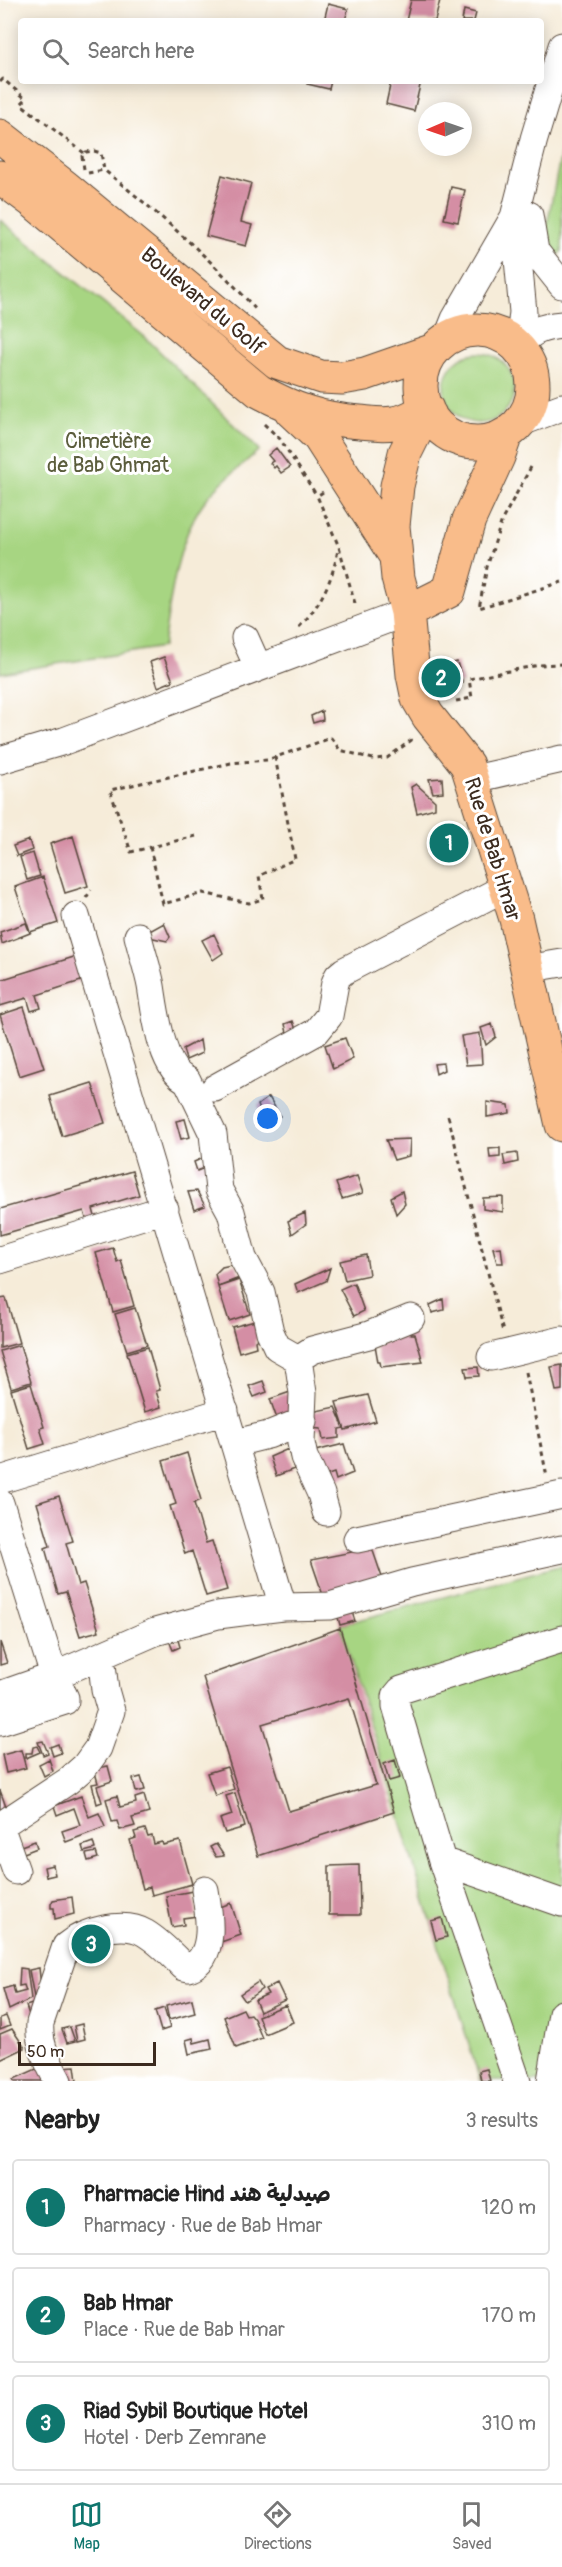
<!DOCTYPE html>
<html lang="en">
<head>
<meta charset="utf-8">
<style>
  :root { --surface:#fff; --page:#f2f2f2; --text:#222; --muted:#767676; --line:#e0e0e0; --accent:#0f766e }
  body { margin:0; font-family:Pangolin,"Playpen Sans Arabic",sans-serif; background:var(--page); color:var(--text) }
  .compass { position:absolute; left:418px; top:102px; width:54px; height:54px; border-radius:50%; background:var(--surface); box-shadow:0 3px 15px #0003; rotate:268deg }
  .scale { position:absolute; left:18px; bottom:15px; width:138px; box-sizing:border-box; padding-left:6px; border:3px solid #3b2a1e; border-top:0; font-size:16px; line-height:21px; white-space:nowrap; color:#3b2a1e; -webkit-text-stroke:4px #fff; paint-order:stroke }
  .you { position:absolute; left:268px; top:1119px; width:21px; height:21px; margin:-15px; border:4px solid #fff; border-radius:50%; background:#1a73e8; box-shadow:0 0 0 9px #1a73e833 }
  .badge { display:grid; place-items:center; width:39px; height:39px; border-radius:50%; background:var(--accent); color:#fff; font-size:20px; font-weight:700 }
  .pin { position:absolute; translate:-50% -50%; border:3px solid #fff; box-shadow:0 2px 6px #0006 }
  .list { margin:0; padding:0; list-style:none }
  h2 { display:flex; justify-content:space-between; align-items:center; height:78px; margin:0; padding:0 24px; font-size:26px }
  h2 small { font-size:20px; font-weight:400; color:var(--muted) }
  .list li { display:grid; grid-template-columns:39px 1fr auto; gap:18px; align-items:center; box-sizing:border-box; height:96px; margin:0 12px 12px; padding:0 12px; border:2px solid var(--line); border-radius:6px }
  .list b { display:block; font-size:22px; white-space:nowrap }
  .list p { margin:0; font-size:20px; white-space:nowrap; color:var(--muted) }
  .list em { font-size:20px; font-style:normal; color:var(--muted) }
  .icon { flex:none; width:33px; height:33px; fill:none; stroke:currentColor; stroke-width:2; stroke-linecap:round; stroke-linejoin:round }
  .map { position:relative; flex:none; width:562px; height:2081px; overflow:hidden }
  .search { position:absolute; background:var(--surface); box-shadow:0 3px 15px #0003; left:18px; right:18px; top:18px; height:66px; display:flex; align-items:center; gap:15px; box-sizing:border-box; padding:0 21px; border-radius:6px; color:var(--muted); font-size:22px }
  .sheet { height:402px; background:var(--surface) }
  nav { display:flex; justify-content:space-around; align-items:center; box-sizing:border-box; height:84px; border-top:2px solid var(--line); background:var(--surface); font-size:16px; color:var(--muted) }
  nav a { display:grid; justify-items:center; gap:3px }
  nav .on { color:var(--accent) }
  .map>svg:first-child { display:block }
  .green { fill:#a7d582; stroke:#718050; stroke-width:1.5 }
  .building { fill:#d48ea4; fill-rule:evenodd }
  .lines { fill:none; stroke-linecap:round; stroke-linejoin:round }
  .minor-casing { stroke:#57473a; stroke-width:29 }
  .major-casing { stroke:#57473a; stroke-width:35 }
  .path { stroke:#57473a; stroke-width:3; stroke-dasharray:4.5 4.5; stroke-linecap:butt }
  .minor { stroke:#fff; stroke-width:27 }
  .major { stroke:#f9bc8a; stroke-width:33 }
  .labels { text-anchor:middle; stroke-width:6; stroke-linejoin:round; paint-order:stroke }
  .street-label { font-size:21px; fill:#3b2a1e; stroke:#fff }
  .park-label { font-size:21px; fill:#5b5d3c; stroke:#fff }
</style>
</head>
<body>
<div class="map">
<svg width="562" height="2081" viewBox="0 0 562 2081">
  <rect width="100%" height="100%" fill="#fff"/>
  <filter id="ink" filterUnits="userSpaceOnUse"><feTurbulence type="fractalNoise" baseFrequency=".0167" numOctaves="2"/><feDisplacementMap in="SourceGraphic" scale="12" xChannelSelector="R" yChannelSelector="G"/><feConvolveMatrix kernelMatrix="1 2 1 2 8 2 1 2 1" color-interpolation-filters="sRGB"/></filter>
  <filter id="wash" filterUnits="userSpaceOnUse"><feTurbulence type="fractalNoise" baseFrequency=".008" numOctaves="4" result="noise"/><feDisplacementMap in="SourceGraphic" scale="24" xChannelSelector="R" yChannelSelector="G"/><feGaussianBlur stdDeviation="1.35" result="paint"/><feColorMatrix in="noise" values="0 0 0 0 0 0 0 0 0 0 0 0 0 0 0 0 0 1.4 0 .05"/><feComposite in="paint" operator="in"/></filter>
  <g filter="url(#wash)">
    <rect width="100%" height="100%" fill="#f6ecd9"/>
    <path class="green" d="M562,148V251L556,257L546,230Z
      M0,220L145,337L259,450C243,465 222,480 208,497C177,533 170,602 163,647L0,673Z
      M444 388a35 35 0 1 1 70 0a35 35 0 1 1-70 0Z
      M562,1565V2081H480L340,1625Z"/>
    <g id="blocks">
      <path class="building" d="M411,0H440L435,21H406Z
        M328,4L348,9L345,21H324Z
        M464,10L476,13L474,21H462Z
        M308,81H331L329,89L307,84Z
        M391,81H421L414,111L386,104Z
        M222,175L251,183L241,222L252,225L246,246L206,236Z
        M451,187L465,190L458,222L444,219Z
        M276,448L290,467L281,473L276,466L274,468L270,463L273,461L268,455Z
        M164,657L173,681L158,687L150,662Z
        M457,662L463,683L426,694L420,673Z
        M322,711L323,720L313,723L311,716Z
        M442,778L443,792L433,793L429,779Z
        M416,784L435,801V808L417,813L411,787Z
        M73,836L88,886L65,893L50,844Z
        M29,840L32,850L17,856L13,846Z
        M33,853L40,876L27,880L20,857Z
        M43,877L58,923L30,932L15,887Z
        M26,923L30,933L2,944L0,932Z
        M164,923L170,937L167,941L149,937L146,933Z
        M214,934L223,953L213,960L202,940Z
        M77,956L84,980L37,995L41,1008L31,1011L27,998L0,1006V980Z
        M24,1007L44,1068L19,1076L0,1015Z
        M293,1021L296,1030L287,1033L285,1024Z
        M492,1024L496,1037L486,1045L481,1028Z
        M480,1033L482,1064L466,1065L461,1036Z
        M345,1038L353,1059L333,1069L325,1045Z
        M200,1040L202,1053L186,1060L183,1049Z
        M443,1063L444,1070L436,1074L434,1064Z
        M92,1083L105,1123L62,1136L50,1096Z
        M269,1097L280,1116L266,1126L258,1105Z
        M487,1102L509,1105L510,1113L487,1117Z
        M185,1119L190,1137L181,1139L176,1121Z
        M410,1139L409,1156L394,1160L386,1140Z
        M500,1148V1157L490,1158L489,1149Z
        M517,1153L518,1162L505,1165L503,1155Z
        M203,1158L207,1167L197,1171L194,1162Z
        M132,1171L139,1195L93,1209L96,1220L87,1222L84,1211L0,1235V1209Z
        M357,1176L363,1193L342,1199L336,1183Z
        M197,1191L205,1206L194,1210L188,1192Z
        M402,1191L405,1204L396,1214L391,1197Z
        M503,1197V1212L483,1209V1198Z
        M305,1213L306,1224L292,1234L288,1221Z
        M501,1247L503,1263H497L493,1248Z
        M113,1248L117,1262L121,1260L134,1306L113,1312L96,1253Z
        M366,1255L369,1275L345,1280L340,1261Z
        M235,1264L242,1277L218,1286L215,1274L222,1267Z
        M330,1268L326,1281L298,1293L295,1284Z
        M239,1280L250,1314L229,1321L218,1287Z
        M354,1283L364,1311L354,1316L340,1289Z
        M6,1298L19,1343L0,1348V1299Z
        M443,1299L444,1310L432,1313L430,1305Z
        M135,1308L147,1345L127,1351L115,1314Z
        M259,1320L263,1334L255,1341L256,1347L239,1352L232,1327Z
        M410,1332L411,1334H415L423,1362L381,1367L380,1362H378L375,1345Z
        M20,1345L31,1382L11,1388L0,1351Z
        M148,1347L160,1390L156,1391L161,1407L145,1412L127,1353Z
        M562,1365V1390L556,1391L551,1367Z
        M478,1367L479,1376L467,1377L465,1368Z
        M263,1381L267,1392L254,1397L249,1386Z
        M31,1384L44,1427L40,1428L45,1444L29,1449L11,1390Z
        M296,1390L288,1416L277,1419L270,1399Z
        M368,1395L376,1421L345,1430L336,1402Z
        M335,1407L344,1428L339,1429V1438L323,1440L321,1429L308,1428L307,1413Z
        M344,1444L353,1473L336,1480L334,1473L328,1475L330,1483L307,1453Z
        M288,1449L294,1469L276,1476L270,1457Z
        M187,1453L201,1500L194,1503L206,1543L212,1541L227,1590L206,1596L192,1551L185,1554L170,1506L176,1504L163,1461Z
        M59,1496L73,1541L66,1543L78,1585L84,1583L99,1631L80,1636L66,1592L58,1594L45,1548L50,1546L37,1503Z
        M372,1548L384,1583L325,1601L311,1560Z
        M350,1606L355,1621L340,1625L336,1610Z
        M340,1628L394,1812L258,1856L203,1677ZM349,1698L376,1785L289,1811L262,1724Z
        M178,1640L180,1647L173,1650L170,1643Z
        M0,1642L7,1663L0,1665Z
        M43,1741L48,1753L43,1755L38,1742Z
        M58,1744L61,1753L53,1756L50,1747Z
        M37,1746L40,1752L26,1758V1753H32L33,1747Z
        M21,1750L26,1768L6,1773L2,1755Z
        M49,1759L53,1771L44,1776L39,1764Z
        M395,1760L400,1778L389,1781L384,1764Z
        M108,1766L112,1781L97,1786L102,1802L97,1804L92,1784L98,1783L94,1769Z
        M227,1767L234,1789L215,1796L207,1773Z
        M141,1777L145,1790L136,1792L133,1779Z
        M0,1790L7,1810H0Z
        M235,1793L245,1827L225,1833L220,1819L232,1815L226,1796Z
        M144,1795L149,1813L132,1818L135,1826L120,1830L117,1821L112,1822L106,1799L117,1796L120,1807L136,1803L135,1798Z
        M81,1796L89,1817L99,1813L105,1827L66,1842L62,1831L80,1825L74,1808L57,1815L54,1806Z
        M145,1829L148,1837L152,1836L154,1844L162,1842L163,1845L180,1841L192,1884L152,1895L150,1887L143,1889L130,1840L136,1838L134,1832Z
        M35,1841L37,1848L24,1853L21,1846Z
        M93,1842L95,1849L84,1852L82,1846Z
        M216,1844L224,1856L216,1857L210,1847Z
        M96,1852L98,1858L88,1861L86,1854Z
        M53,1865L55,1875L46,1877L44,1867Z
        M359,1865L360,1915H329V1866Z
        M193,1891L197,1916L183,1918L184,1925L172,1927L166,1896Z
        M72,1897L74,1914L55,1919L54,1908H51V1904L53,1900Z
        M231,1903L241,1935L221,1942V1947L212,1948L220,1907Z
        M442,1918L447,1937L436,1940L431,1921Z
        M20,1968L27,1969L31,1999L9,2010L3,1989L13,1986L15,1994L26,1991L24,1985L19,1986Z
        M39,1968L43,2006L29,2015L26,2006L35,2003L29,1970Z
        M258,1982L262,1989L245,2001L240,1994Z
        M277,1983L285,2000L260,2012L255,2000L268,1994L265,1989Z
        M192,1999L195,2013L169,2020L166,2006Z
        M286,2005L293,2022L265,2034L258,2016Z
        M164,2008L170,2028L161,2031L155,2011Z
        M243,2009L246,2015L250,2014L254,2019L262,2038L236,2048L224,2017Z
        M6,2016L10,2026L0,2030V2018Z
        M82,2024L85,2039L77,2041L74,2026Z
        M70,2027L75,2041L67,2043L62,2029Z
        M12,2029L25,2048L0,2060V2034Z
        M193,2038L194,2043L210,2039L212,2049L189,2054L186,2040Z
        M43,2066L50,2081H15L14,2079Z
        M75,2066L77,2081H63L61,2067Z
        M487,2069L490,2081H481L479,2071Z"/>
    </g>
  </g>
  <g filter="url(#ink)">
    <use href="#blocks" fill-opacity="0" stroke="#57473a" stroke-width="1.5"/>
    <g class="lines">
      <g class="minor-casing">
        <path id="minor" d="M529,215L535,251L562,285
          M447,339L455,319L514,217L534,139L562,46
          M513,343L521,330L523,312L514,217
          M518,347C531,331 541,327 562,325
          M519,423L562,407
          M245,638L258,667
          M0,760L64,741L407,612
          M470,780L562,759
          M76,916L283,1607
          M138,936C142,953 148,970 151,986C155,1010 161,1070 187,1080L213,1134L219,1190L231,1212L243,1258L261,1292L270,1332L277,1347L298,1359L303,1393L301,1443L304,1457L321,1494L326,1512
          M526,969L562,963
          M215,1088L316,1032L329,1016L335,983L338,976L344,971L506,887
          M0,1260L165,1209
          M491,1357L562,1340
          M298,1359L312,1350L369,1335L411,1318
          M235,1443L268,1435L303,1421
          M0,1480L225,1411
          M0,1503L54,1676L65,1698V1701L0,1722
          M357,1539L562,1495
          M0,1695L54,1676L155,1632L218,1615L283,1607L330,1606L412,1582L562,1549
          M442,1861L562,1903
          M16,1871L0,1826L68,1781L85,1766L98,1748L111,1711L105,1690L101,1656
          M58,2081C48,2062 38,2045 40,2023L66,1946C84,1931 124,1920 145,1933C160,1942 172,1955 184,1967L189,1968C217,1957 209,1913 205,1890
          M517,2081L442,1861L396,1706V1696L401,1690L562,1639
          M551,2081L562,2014"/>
      </g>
      <g class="major-casing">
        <path id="major" d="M0,136L64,186L277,362L321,377L342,378L365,374L434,350
          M0,177L35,203L259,391C294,410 320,419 360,422C371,423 382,425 393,423C405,422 416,415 427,409
          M421 386a56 56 0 1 1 112 0a56 56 0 1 1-112 0Z
          M291,411L319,437L395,555
          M430,415L416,431L405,453L397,486L393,526L398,578L407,612L413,675L418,699L428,716L467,765L516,919L562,1125
          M407,612L449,591L469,520L498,457L506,434"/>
      </g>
      <path class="path" d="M0,82L3,79L26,99L21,104L84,153
        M84,169L82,156L86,152L94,151L101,153L104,170C159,214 211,258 257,311
        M88,173L104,170
        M264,424L280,439L317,496
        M531,467L502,520L487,567L479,608L562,582
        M323,492L317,496L339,547L356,607
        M299,627C321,605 333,579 338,549
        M456,701L472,698L469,679L539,665L562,664
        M196,836L131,852L110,790L231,763L267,760L331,738L340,750L373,759L387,758L413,739
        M150,847L163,904L203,893L249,903L263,899L259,876L295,859L275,757
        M86,898L91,890
        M448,1116L503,1332
        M526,1372L547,1477"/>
      <use href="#minor" class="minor"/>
      <use href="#major" class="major"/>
    </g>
  </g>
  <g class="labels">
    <g class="street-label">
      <text transform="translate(203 301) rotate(40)" y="7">Boulevard du Golf</text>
      <text transform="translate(493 849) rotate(73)" y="7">Rue de Bab Hmar</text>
    </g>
    <g class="park-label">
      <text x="108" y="448">Cimetière<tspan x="108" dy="24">de Bab Ghmat</tspan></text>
    </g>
  </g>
</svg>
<svg class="compass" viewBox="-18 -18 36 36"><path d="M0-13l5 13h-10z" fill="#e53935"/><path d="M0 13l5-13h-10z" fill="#767676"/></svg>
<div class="scale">50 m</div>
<div class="you"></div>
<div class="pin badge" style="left:449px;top:843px">1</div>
<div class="pin badge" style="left:441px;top:678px">2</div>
<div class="pin badge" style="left:91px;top:1944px">3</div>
<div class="search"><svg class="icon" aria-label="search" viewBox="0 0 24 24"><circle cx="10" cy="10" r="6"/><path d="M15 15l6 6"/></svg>Search here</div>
</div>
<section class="sheet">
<h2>Nearby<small>3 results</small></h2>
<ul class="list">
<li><span class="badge">1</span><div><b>Pharmacie Hind صيدلية هند</b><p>Pharmacy · Rue de Bab Hmar</p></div><em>120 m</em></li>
<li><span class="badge">2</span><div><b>Bab Hmar</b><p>Place · Rue de Bab Hmar</p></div><em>170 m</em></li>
<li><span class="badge">3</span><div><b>Riad Sybil Boutique Hotel</b><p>Hotel · Derb Zemrane</p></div><em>310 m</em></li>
</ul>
</section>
<nav>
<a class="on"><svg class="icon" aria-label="map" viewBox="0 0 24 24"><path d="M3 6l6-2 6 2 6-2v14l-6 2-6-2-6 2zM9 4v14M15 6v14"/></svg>Map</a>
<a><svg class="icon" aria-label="directions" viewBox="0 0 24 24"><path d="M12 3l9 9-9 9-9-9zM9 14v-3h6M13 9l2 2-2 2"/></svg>Directions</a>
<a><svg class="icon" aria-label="saved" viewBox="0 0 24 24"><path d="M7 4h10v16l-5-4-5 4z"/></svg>Saved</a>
</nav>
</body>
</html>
